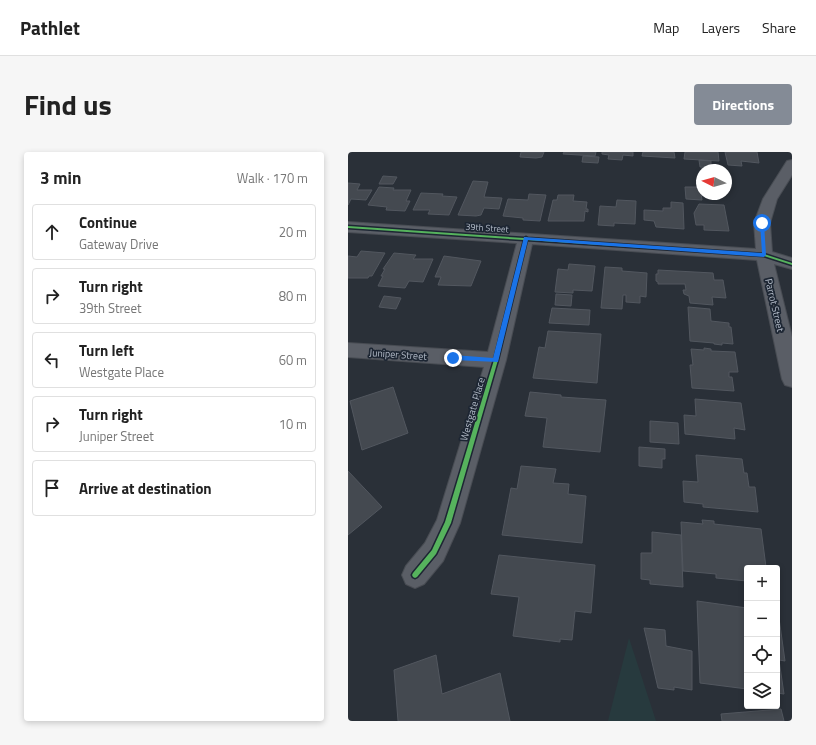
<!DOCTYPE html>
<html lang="en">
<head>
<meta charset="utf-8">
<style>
  :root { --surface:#fff; --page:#f6f6f6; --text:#222; --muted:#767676; --line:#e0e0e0; --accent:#848b96 }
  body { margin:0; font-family:"Titillium Web",sans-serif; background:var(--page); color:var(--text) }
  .controls { position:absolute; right:12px; bottom:12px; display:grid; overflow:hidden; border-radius:4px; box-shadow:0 2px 6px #0003 }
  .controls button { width:36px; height:36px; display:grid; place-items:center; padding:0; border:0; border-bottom:1px solid var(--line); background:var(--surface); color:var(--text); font:20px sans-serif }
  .compass { position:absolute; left:348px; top:12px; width:36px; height:36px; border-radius:50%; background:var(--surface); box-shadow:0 2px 6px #0003; rotate:275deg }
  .stop { position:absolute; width:12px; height:12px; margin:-9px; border:3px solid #1a73e8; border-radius:50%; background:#fff }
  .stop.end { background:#1a73e8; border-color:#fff; box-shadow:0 1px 4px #0008 }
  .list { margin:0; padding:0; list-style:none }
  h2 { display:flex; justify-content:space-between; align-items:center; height:52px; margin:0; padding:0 16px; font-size:17px }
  h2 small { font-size:13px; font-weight:400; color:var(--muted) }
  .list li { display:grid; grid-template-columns:26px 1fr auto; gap:12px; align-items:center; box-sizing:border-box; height:56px; margin:0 8px 8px; padding:0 8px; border:1px solid var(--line); border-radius:4px }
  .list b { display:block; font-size:15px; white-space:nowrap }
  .list p { margin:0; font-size:13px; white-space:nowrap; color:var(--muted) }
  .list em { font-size:13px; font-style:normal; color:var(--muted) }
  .icon { flex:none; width:22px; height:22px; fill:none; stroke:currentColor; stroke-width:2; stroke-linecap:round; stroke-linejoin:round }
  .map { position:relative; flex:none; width:444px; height:569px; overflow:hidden; border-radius:4px }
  header { display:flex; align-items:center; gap:24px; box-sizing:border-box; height:56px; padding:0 20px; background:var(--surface); border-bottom:1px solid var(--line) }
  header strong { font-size:19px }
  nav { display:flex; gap:22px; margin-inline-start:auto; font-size:14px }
  .intro { display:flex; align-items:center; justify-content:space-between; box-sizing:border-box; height:96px; padding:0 24px }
  h1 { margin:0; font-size:28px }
  .button { padding:10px 18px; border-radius:4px; background:var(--accent); color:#fff; font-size:14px; font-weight:700 }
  main { display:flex; gap:24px; padding:0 24px }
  aside { flex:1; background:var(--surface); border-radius:4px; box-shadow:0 2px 6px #0003 }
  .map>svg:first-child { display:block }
  .green { fill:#273a3e }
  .building { fill:#444950; stroke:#52575f }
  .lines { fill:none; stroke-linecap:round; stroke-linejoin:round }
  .street-casing { stroke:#484c53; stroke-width:2 }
  .street { fill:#5a5e66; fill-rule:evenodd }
  .cycleway-casing { stroke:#1d2633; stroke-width:3 }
  .cycleway { fill:#56b35d; fill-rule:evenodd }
  .route { fill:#1a73e8 }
  .labels { text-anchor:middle; stroke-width:3.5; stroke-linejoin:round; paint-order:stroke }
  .far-street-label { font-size:9px; fill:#b4bcc9; stroke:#1d2633 }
  .street-label { font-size:10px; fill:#b4bcc9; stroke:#1d2633 }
</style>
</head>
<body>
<header>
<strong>Pathlet</strong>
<nav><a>Map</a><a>Layers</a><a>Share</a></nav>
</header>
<div class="intro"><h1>Find us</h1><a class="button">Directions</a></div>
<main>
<aside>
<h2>3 min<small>Walk · 170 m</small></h2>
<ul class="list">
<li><svg class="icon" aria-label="ahead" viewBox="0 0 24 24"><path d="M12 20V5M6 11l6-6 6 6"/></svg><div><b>Continue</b><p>Gateway Drive</p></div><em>20 m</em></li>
<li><svg class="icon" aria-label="right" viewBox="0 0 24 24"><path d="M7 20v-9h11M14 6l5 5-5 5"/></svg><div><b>Turn right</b><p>39th Street</p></div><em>80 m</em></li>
<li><svg class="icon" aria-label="left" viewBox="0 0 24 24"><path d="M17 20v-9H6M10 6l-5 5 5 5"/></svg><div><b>Turn left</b><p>Westgate Place</p></div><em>60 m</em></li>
<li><svg class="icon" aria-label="right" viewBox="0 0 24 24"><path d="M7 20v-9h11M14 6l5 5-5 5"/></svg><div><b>Turn right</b><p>Juniper Street</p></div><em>10 m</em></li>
<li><svg class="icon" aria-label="arrive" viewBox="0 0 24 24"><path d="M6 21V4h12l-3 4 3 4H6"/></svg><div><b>Arrive at destination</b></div></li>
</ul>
</aside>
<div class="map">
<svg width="444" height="569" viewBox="0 0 444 569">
  <rect width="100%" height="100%" fill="#2a3038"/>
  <path class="green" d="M281,486L308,569H260Z"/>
  <path class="building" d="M173,0H196L194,5L188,6L172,5Z
    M216,0H248L247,4L215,2Z
    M254,0H285V4L275,3L274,8L260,7L261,3L254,2Z
    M295,0H326L327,6L294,4Z
    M337,0H370L371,9L336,7Z
    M377,0H409L411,11L393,9L394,14L380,13Z
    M235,4L251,5L250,11L234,10Z
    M351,8L363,9V16L352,15Z
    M35,24L49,25L45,32H31Z
    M125,29L140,30L136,45L154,46L151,57L136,56L133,63L128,64L110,63Z
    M0,31L12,32L9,38H24L18,48L3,47L0,53Z
    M31,35L46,36L45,38H63L58,49H62L57,59L38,58L39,55L20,53Z
    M337,35H352L354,48L338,47Z
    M73,41L95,42L94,44L109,45L101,63L80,62L82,58H65Z
    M181,42L198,43L192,69L175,68V66L155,64L160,47L180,48Z
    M210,43H226L225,49L239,50L238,57H240V60L237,59L236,69H200L205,48H209Z
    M269,48L288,49L287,72L266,71V74L250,73L252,54L268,55Z
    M323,50L335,51L336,77L308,75L306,69L296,68V58L315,59V56H323Z
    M351,52L376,53L381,79L356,78V73H348L346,61Z
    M13,99L37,101L24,124H21L20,126H0V104L9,105Z
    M46,101L68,103L65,107H85L75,130L61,129L57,136L30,134L35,124H33L37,117H35Z
    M96,104L133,109L123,134L90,133L93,125H87Z
    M221,112L247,114L244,139L225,138V141L207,140L210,117L220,118Z
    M257,115L274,116V119L299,121L298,145L292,144V151L278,150V143H275L274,157L253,156Z
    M310,118L365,121L366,128H375L378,146L364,145L365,153L342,151L341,144L336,142L335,138H338L337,132H310V130L308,129V122H310Z
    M208,142L224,143L223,154L207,153Z
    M36,144L53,146L48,157L31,155Z
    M340,155L362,157L363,169L381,171V175H383L385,192L374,191V193L366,192V191L342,189Z
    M204,156L242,158L241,173L201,171Z
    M200,179L253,182L249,231L185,226L191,195L197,196Z
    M356,196L363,197V199L387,200L390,220H381V225H384L386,239L344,236L342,213H345L343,197L356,198Z
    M45,235L60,281L14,298L2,249Z
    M182,240L213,243V245L258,248L252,300L195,295L199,266L177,264Z
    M347,247L393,251L397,278L386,276L387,287L337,282L336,263L348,264Z
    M302,269L330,271L331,292L302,290Z
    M291,295L317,297V307H314V316L291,314Z
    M348,303L394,307L396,321H399L401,335H407L410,360L355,355V352L336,350L335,329L350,330Z
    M173,314L208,317L205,331L221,332L220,342L238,344L234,391L154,383L163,336L169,337Z
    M0,319L34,355L0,383Z
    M354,368L366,369V372L413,377L418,415L404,414V416H399V429L368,426V422L335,419L333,370L355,372Z
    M304,380L333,383L335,435L302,432V428L293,427V401H304Z
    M151,403L247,413L243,461L227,459L224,488L212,487V490L165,484L171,445L143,442Z
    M349,449L399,456V537L352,531Z
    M429,459H430L437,509L431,508L436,542L429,541Z
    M296,476L317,478L318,494L344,499V538L326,535V538L310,536Z
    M88,503L94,542L152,521L162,569H50L46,518Z
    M433,557L436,569H374L373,562Z"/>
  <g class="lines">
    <g class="street-casing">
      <path id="street" d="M444,8V23L429,47L422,71L424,100L444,106V117L426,112L444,185V235L437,233L434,227L409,108L184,92L158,208L112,371L95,409L76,432L67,436L58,432L54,423L58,414L77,391L89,368L136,215L0,205V191L140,200L169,91L0,80V70L408,97L406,71L415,47L439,9Z"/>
    </g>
    <use href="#street" class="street"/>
    <g class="cycleway-casing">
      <path id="cycleway" d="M0,74L176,86L178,85L180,86L416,102L444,111V113L416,104L179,88L150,208L103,371L88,402L69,425L67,426L65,425L64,423L65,421L84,398L97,370L146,208L176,88L0,76Z"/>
    </g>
    <use href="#cycleway" class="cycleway"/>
  </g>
  <path class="route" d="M414,69L416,71L418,103L416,105L180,88L150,210L105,208L102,206L105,203L145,206L176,85L414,101L412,71Z"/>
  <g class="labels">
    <g class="far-street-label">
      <text transform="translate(139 76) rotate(4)" y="3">39th Street</text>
    </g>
    <g class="street-label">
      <text transform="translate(427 153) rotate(77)" y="4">Parrot Street</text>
      <text transform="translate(50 202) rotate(4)" y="4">Juniper Street</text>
      <text transform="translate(124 257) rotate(-74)" y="4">Westgate Place</text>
    </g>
  </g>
</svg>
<div class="controls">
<button>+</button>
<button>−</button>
<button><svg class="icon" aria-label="locate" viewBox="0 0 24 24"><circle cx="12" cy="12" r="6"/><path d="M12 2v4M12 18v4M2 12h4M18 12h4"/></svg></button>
<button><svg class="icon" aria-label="layers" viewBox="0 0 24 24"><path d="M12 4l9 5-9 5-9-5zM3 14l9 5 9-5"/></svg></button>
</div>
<svg class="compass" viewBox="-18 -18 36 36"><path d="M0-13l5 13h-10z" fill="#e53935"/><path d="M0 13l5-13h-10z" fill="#767676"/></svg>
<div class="stop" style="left:414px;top:71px"></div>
<div class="stop end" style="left:105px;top:206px"></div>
</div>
</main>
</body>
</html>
